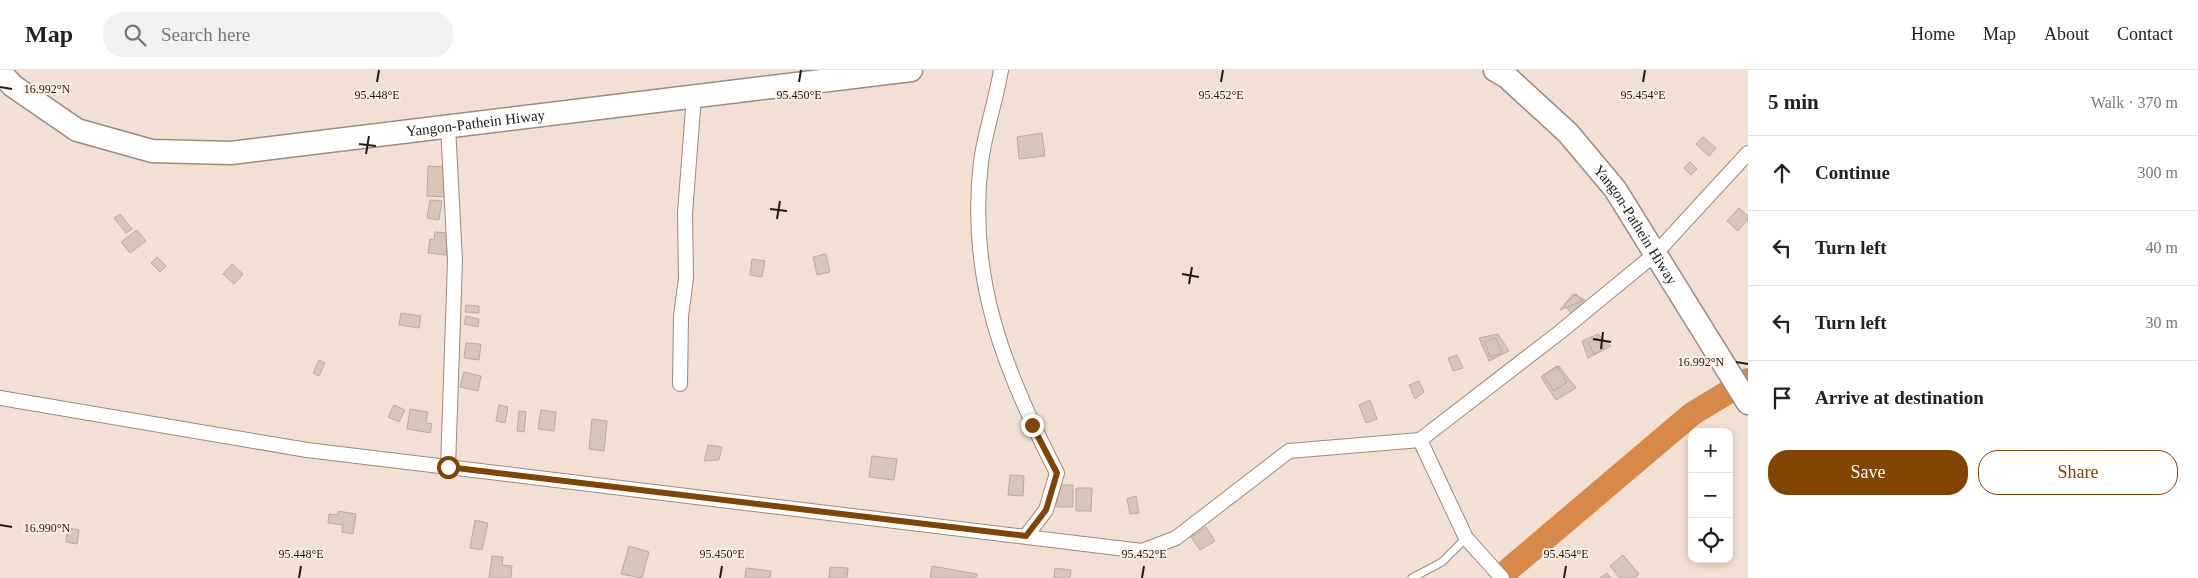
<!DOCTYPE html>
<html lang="en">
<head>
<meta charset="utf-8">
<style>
  :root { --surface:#fff; --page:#f2f2f2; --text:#222; --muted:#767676; --line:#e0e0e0; --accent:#814401 }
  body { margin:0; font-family:Georgia,serif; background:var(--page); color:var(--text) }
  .controls { position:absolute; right:15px; bottom:15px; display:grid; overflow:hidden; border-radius:10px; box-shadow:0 2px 8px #0003 }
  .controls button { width:45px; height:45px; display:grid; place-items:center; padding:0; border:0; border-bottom:1px solid var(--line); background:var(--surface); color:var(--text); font:25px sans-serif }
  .stop { position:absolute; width:15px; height:15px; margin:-11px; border:4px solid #814401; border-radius:50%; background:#fff }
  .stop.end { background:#814401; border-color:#fff; box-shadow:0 1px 5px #0008 }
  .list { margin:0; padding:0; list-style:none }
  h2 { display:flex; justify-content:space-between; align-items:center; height:65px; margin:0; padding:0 20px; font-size:21px }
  h2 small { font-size:16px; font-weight:400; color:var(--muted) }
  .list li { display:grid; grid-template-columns:32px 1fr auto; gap:15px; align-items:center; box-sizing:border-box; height:75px; padding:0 20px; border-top:1px solid var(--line) }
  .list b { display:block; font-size:19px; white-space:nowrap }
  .list em { font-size:16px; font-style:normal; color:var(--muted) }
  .actions { display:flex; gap:10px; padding:15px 20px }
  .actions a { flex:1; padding:11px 0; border:1px solid var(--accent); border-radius:20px; text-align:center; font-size:18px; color:var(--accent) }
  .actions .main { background:var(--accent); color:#fff }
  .icon { flex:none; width:28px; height:28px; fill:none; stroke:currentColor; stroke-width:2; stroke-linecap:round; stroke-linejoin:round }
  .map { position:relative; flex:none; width:1748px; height:508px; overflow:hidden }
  header { display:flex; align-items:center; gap:30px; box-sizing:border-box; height:70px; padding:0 25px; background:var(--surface); border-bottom:1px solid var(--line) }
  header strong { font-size:24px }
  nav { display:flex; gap:28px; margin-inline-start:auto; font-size:18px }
  .search { width:350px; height:45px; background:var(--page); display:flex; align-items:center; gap:12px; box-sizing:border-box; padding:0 18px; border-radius:20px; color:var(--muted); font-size:19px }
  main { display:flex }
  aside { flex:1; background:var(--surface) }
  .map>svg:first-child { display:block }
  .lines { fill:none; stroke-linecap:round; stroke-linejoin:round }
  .river { stroke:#d78949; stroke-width:24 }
  .building { fill:#d6c5b9; stroke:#baa99d }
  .service-casing { stroke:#9a8a7f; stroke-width:9 }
  .minor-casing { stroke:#9a8a7f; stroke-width:16 }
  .trunk-casing { stroke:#9a8a7f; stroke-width:25 }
  .service { stroke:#fff; stroke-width:7 }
  .minor { stroke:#fff; stroke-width:14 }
  .trunk { stroke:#fff; stroke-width:22 }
  .route { stroke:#814401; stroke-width:6 }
  .ticks { fill:none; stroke:#211b16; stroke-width:2 }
  .labels { text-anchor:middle; stroke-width:4; stroke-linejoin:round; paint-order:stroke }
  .street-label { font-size:15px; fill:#211b16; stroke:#fceee4 }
  .ticks-label { font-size:12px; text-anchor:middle; fill:#211b16; stroke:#fceee4; stroke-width:4; stroke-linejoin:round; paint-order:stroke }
</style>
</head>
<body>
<header>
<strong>Map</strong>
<div class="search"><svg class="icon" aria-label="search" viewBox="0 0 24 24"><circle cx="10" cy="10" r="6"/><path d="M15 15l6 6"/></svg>Search here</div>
<nav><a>Home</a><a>Map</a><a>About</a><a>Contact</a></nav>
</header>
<main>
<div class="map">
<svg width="1748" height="508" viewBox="0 0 1748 508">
  <rect width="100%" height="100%" fill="#f2e0d4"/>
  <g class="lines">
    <path class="river" d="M1507,501L1692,344L1748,310"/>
  </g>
  <path class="building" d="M1042,63L1045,86L1019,89L1017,67Z
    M1703,67L1716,78L1709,86L1696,74Z
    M1690,92L1697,99L1691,105L1684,98Z
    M428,96L447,97L446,127L427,126Z
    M430,130L442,131L439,150L427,148Z
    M1739,138L1748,146V149L1738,161L1727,151Z
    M120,144L132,159L126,163L114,148Z
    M137,160L146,171L130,183L121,172Z
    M435,162L449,163L446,185L428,183L430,169L434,170Z
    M826,184L830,202L817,205L813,187Z
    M157,187L166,196L160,202L151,193Z
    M752,189L765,191L762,207L750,205Z
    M232,194L243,204L234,214L223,204Z
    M1573,224L1585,230L1560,240Z
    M1576,224L1584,233L1572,244L1564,235Z
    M466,235L479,236V243L465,242Z
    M401,243L421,246L419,258L399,255Z
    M466,246L479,249L478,257L464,254Z
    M1498,264L1509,281L1489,291L1479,268Z
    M1598,264L1611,276L1588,288L1582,271Z
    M1496,268L1502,283L1490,287L1485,272Z
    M1598,268L1604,278L1594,284L1588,273Z
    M466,273L481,274L479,290L464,288Z
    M1457,285L1463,298L1453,301L1448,288Z
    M319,290L325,293L319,306L313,303Z
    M1557,296L1567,312L1554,321L1543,305Z
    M1559,296L1576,318L1556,330L1541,307Z
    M464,302L481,306L478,321L460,317Z
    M1419,311L1424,322L1415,329L1409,315Z
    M1370,330L1377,349L1366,353L1359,335Z
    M394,335L405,340L399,352L388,347Z
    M499,335L508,337L505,353L496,351Z
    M410,339L428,342L426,353L432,354L430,363L407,359Z
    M541,340L556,342L554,361L538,359Z
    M519,341L526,342L524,362L517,361Z
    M592,349L607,351L604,381L589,379Z
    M708,375L722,377L719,390L704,391Z
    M872,386L897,389L894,410L869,407Z
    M1010,405L1024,406L1023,426L1008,425Z
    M1057,415H1073V437H1057Z
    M1076,418H1092L1091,441H1076Z
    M1136,426L1139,443L1130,444L1127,429Z
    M338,441L356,444L353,464L342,462L343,455L328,453L329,444L338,445Z
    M475,450L488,453L482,480L470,478Z
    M1206,457L1215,471L1200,480L1191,467Z
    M68,458L79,460L77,474L66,472Z
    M629,476L649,482L642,508L621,504Z
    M1623,485L1639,504L1635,508H1620L1610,496Z
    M492,486L503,487L502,495L512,496L511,508H489Z
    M932,496L977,504L976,508H930Z
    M830,497L848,498L847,508H829Z
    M746,498L771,501L770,508H745Z
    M1055,498L1071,500L1070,508H1054Z
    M1607,503L1611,508H1600Z"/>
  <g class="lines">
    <g class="service-casing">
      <path id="service" d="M1412,508L1442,492L1466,468"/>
    </g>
    <g class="minor-casing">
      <path id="minor" d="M1001,0C996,31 985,61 981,92C967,209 1005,302 1057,403L1046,440L1026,466
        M448,56L455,191L448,397
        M680,314L681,246L686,208L685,143L694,26
        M0,328L307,380L1142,481L1176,468L1289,381L1420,370L1560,262L1655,184L1748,83
        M1420,370L1466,468L1502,508"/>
    </g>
    <g class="trunk-casing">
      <g id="trunk">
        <path id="s1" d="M1495,0L1507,7L1568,63L1615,119L1748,333"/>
        <path id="s2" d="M0,2L13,16L77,60L152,81L231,83L911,0"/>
      </g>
    </g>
    <use href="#service" class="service"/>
    <use href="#minor" class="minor"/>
    <use href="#trunk" class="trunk"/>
  </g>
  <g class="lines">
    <path class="route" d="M448,397L1026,466L1046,440L1057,403L1032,355"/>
  </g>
  <path class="ticks" d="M377,12L379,0M799,12L801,0M1221,12L1223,0M1643,12L1645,0M0,17L12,19M359,74L376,76M366,84L369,66M770,139L787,141M777,149L780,131M1182,204L1199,207M1189,214L1192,197M1593,269L1611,272M1601,279L1603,262M1736,292L1748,294M0,455L12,457M299,508L301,496M720,508L722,496M1142,508L1144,496M1564,508L1566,496"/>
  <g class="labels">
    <g class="street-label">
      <text dy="5" stroke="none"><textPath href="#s2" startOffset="500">Yangon-Pathein Hiway</textPath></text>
      <text dy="5" stroke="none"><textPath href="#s1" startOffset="211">Yangon-Pathein Hiway</textPath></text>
    </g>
  </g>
  <g class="ticks-label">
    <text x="47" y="23">16.992°N</text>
    <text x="377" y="29">95.448°E</text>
    <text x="799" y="29">95.450°E</text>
    <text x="1221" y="29">95.452°E</text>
    <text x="1643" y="29">95.454°E</text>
    <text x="1701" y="296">16.992°N</text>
    <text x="47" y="462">16.990°N</text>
    <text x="301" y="488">95.448°E</text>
    <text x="722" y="488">95.450°E</text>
    <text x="1144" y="488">95.452°E</text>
    <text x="1566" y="488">95.454°E</text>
  </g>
</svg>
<div class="controls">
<button>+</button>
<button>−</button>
<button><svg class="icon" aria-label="locate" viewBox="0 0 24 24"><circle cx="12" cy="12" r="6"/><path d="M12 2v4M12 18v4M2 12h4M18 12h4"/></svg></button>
</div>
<div class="stop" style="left:448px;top:397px"></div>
<div class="stop end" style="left:1032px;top:355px"></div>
</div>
<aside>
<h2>5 min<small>Walk · 370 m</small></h2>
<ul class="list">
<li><svg class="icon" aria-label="ahead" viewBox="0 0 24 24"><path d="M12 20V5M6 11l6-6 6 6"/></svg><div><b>Continue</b></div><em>300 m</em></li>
<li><svg class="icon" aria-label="left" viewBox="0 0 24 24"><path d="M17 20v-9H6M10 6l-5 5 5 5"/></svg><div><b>Turn left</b></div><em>40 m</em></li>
<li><svg class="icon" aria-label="left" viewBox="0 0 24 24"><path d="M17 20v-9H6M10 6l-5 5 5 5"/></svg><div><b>Turn left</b></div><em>30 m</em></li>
<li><svg class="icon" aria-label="arrive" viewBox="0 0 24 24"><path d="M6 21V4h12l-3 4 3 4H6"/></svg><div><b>Arrive at destination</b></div></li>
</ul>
<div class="actions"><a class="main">Save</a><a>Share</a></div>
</aside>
</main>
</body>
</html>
